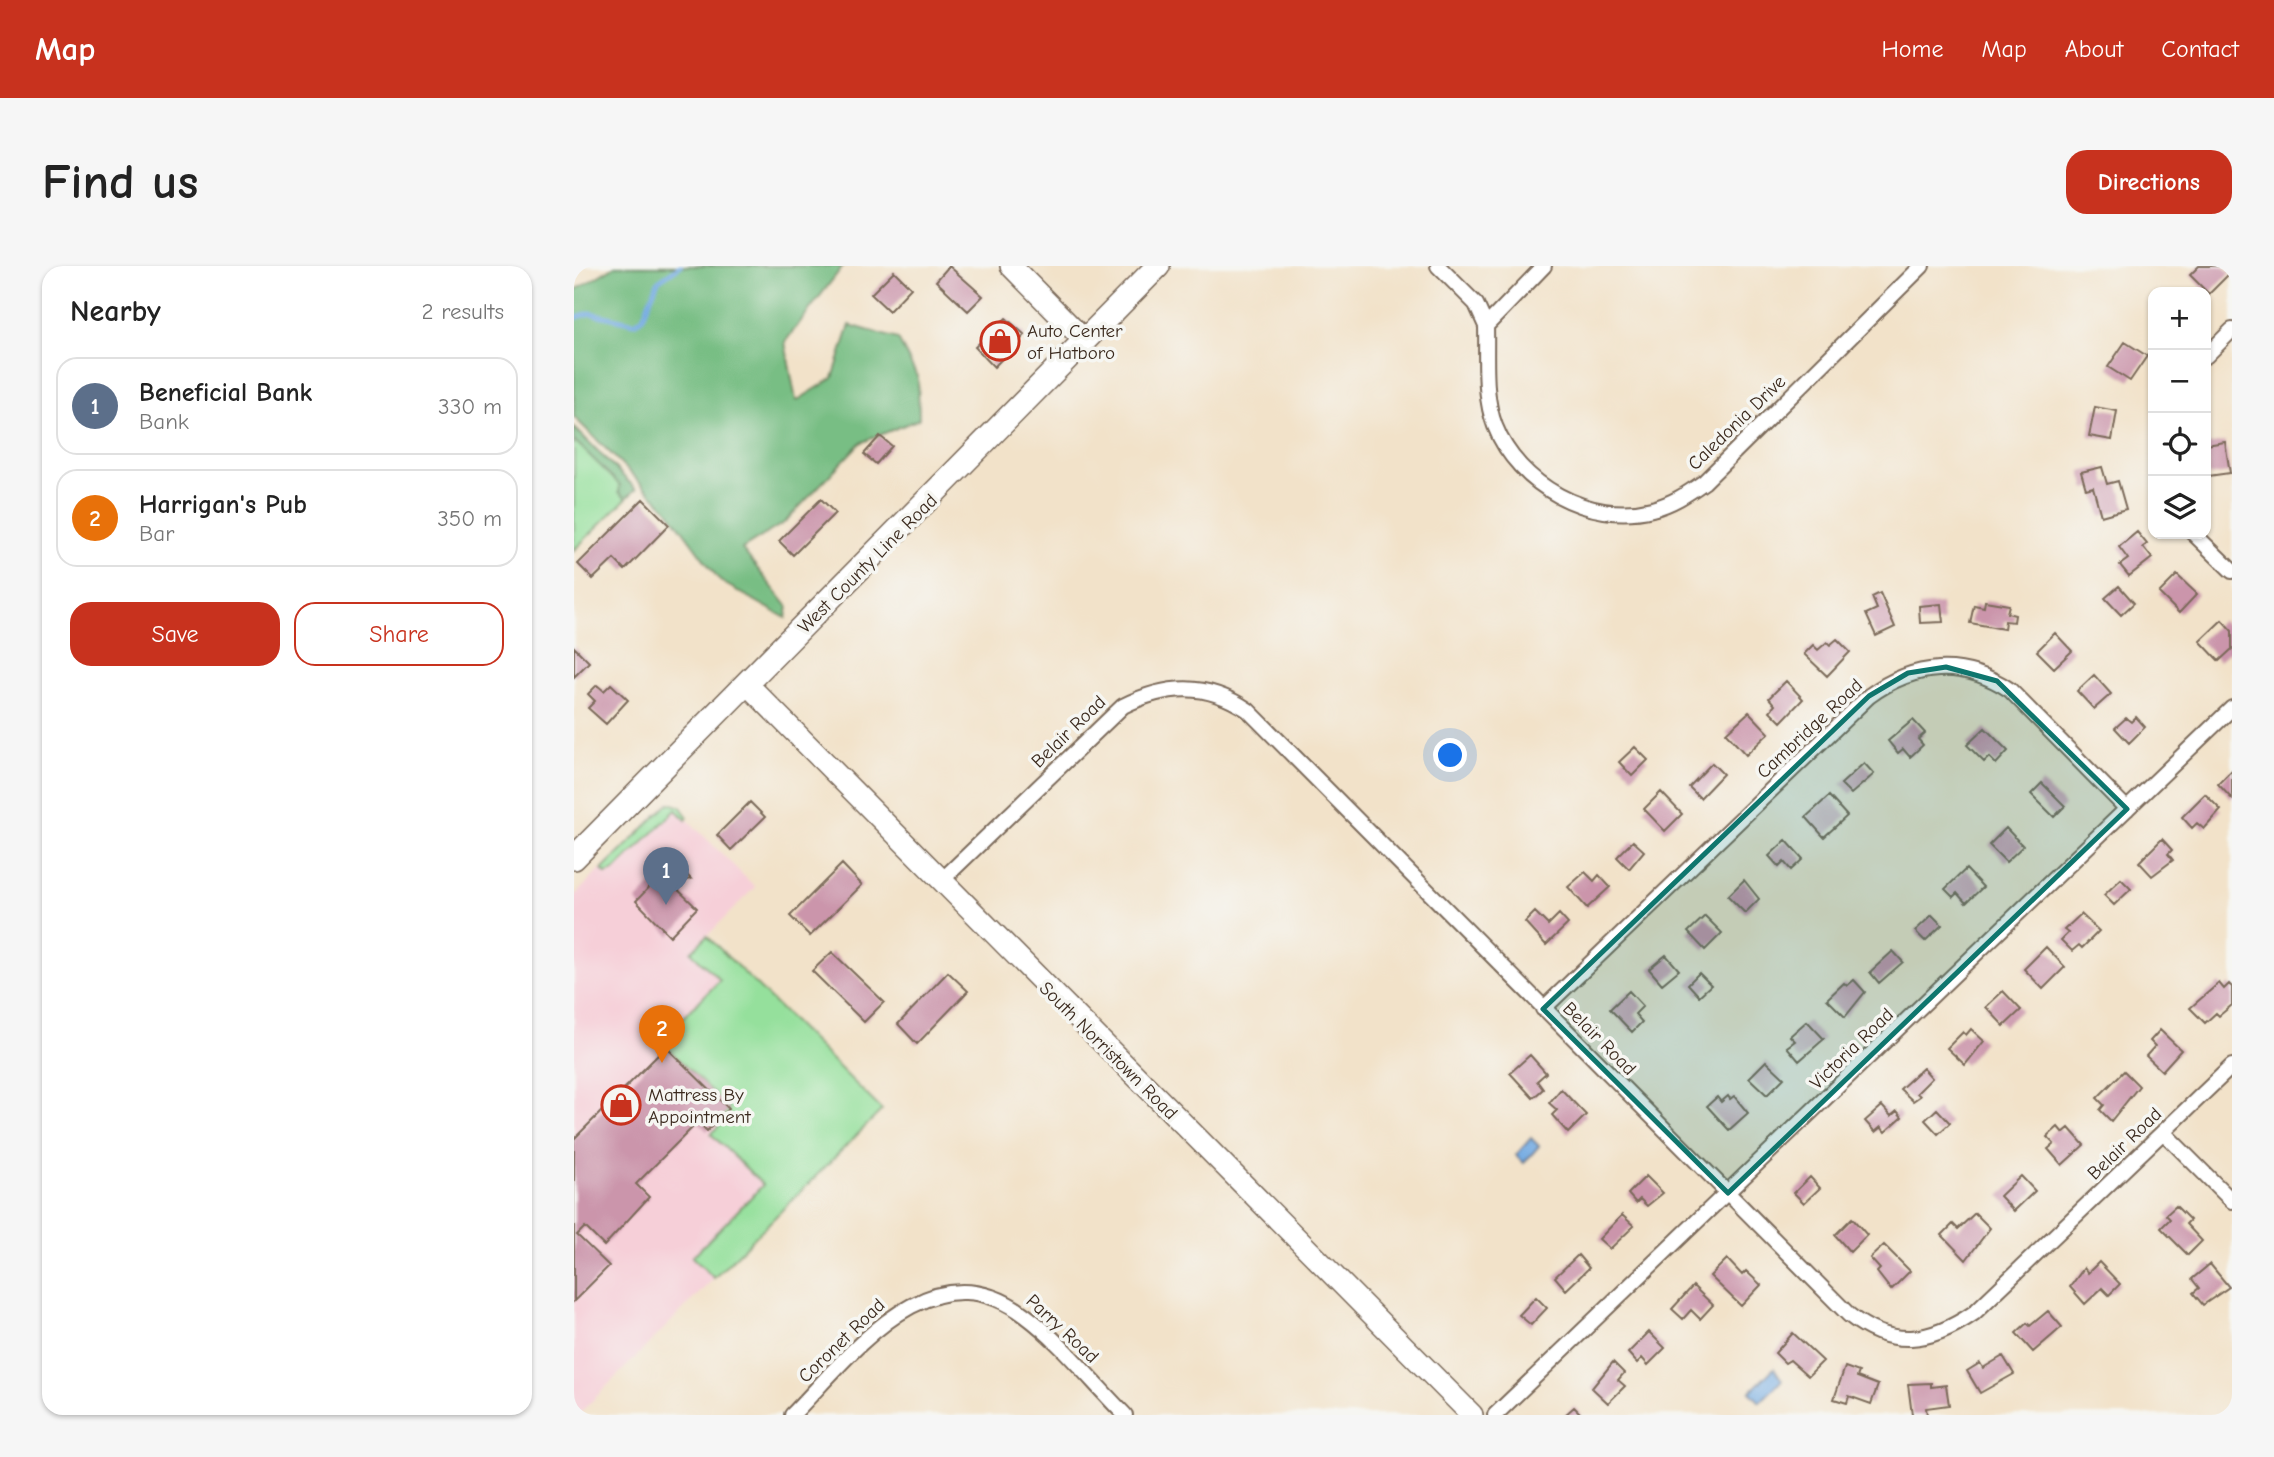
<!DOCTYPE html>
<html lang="en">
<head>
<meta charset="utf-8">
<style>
  :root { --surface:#fff; --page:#f6f6f6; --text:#222; --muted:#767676; --line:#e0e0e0; --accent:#c8321e }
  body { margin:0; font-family:"Comic Neue",sans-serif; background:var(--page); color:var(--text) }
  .controls { position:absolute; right:21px; top:21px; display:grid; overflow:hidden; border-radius:14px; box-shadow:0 2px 5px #0004 }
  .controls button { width:63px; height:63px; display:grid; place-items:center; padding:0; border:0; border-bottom:2px solid var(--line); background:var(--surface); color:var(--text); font:35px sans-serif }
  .you { position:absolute; left:877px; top:490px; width:24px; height:24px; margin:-18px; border:5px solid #fff; border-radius:50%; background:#1a73e8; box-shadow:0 0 0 10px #1a73e833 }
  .badge { display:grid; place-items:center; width:46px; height:46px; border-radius:50%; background:var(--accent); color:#fff; font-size:23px; font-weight:700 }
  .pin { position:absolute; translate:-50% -58px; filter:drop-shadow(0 2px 4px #0008) }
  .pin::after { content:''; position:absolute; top:37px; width:24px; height:21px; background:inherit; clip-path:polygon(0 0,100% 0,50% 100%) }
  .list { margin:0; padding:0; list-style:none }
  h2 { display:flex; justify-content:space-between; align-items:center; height:91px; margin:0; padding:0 28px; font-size:30px }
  h2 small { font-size:23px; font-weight:400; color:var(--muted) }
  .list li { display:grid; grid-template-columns:46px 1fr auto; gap:21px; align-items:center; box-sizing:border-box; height:98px; margin:0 14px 14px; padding:0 14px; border:2px solid var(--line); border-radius:21px }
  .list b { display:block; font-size:26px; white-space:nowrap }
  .list p { margin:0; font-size:23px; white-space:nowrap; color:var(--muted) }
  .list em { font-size:23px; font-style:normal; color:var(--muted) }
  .actions { display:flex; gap:14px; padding:21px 28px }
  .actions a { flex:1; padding:16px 0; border:2px solid var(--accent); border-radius:21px; text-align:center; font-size:24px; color:var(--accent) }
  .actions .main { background:var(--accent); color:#fff }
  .icon { flex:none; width:38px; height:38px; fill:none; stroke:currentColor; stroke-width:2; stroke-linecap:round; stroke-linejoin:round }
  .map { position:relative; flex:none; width:1658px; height:1149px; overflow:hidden; border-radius:21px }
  header { display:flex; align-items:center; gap:42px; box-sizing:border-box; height:98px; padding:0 35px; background:var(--accent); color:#fff }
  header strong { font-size:33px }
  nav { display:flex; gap:38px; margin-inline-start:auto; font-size:24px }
  .intro { display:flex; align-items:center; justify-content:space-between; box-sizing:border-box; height:168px; padding:0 42px }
  h1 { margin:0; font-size:49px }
  .button { padding:18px 32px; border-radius:21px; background:var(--accent); color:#fff; font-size:24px; font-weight:700 }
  main { display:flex; gap:42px; padding:0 42px }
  aside { flex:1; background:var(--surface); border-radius:21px; box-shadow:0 2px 5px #0004 }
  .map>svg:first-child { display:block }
  .built { fill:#f6cfd8 }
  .green { fill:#95e09c; stroke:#68855d; stroke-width:2 }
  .forest { fill:#78be84; stroke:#5a7451; stroke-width:2 }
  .water { fill:#73aae2; stroke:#576a80; stroke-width:2 }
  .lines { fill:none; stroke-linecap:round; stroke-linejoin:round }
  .stream { stroke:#73aae2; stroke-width:5 }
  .building { fill:#cb95ab }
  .street-casing { stroke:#7b6a5a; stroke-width:18 }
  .secondary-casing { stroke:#7b6a5a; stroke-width:24 }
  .primary-casing { stroke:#7b6a5a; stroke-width:26 }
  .street { stroke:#fff; stroke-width:14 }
  .secondary { stroke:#fff; stroke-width:21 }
  .primary { stroke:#fff; stroke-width:23 }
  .marked { fill:#0f766e; fill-opacity:0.2; stroke:#0f766e; stroke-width:5; stroke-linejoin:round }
  .labels { text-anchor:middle; stroke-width:7; stroke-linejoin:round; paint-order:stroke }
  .poi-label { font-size:19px; fill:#3b2a1e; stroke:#f6f6f2; text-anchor:start }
  .street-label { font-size:19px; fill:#3b2a1e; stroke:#f6f6f2 }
</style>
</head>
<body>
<header>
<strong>Map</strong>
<nav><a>Home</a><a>Map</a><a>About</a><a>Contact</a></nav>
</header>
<div class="intro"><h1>Find us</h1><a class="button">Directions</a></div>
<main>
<aside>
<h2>Nearby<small>2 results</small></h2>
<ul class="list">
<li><span class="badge" style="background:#5c6f8a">1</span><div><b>Beneficial Bank</b><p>Bank</p></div><em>330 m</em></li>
<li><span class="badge" style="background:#e8710a">2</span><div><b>Harrigan's Pub</b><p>Bar</p></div><em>350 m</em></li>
</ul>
<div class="actions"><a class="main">Save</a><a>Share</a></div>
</aside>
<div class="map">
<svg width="1658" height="1149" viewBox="0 0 1658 1149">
  <rect width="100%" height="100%" fill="#f6f6f2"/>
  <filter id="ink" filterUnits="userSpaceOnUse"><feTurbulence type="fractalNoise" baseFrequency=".0143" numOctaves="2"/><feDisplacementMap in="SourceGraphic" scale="14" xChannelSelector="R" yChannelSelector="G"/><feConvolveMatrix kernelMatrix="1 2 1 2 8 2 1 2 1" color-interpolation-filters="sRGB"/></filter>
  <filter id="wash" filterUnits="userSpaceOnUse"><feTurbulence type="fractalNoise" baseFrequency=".00686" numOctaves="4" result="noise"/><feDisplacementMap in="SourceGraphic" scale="28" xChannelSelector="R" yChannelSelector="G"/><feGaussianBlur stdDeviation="1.57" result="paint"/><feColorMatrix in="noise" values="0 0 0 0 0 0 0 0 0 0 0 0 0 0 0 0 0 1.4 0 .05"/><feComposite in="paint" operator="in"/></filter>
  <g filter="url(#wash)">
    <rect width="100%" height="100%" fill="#f2e2c9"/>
    <path class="built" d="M95,535L181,621L133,670L308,844L4,1149H0V630Z"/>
    <path class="green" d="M0,161L62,223L0,284Z
      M95,537L106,540L114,551L112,554L102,544L40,605L32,608L28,604Z
      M133,670L308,844L140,1012L118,991L189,919L137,868L151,854L148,850L155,843L86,775L146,714L117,686Z"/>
    <path class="forest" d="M41,0H269L211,76L222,135L259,112L276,59L324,73L344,112L345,153L286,177L211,256L168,283L214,341L212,352L146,315L93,243L0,151V25Z
      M0,162L62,223L52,232L45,226L46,219L0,174Z"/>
    <path class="water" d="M957,872L965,880L950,897L942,889Z
      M1200,1102L1208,1114L1186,1136L1176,1126Z"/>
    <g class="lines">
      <path class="stream" d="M0,52L16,47L61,57L69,51L84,15L106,0"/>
    </g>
    <g id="blocks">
      <path class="building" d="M375,0L409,30L394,45L362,15Z
        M1625,0H1649L1656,7L1635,28L1616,9Z
        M320,5L337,22L315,45L297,28Z
        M432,52L451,69L420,101L401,81Z
        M1551,76L1573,90L1556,115L1534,101Z
        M1521,141L1543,145L1538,174L1515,170Z
        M306,170L318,180L302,198L290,188Z
        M1651,176L1656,207L1634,210L1632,179Z
        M1528,201L1533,218L1544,215L1552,243L1527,250L1519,221L1512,223L1507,206Z
        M69,233L95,259L51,304L40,293L19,313L4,298Z
        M247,233L261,247L219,289L205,275Z
        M1563,266L1573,278L1569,281L1578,292L1555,310L1546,299L1554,293L1545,281Z
        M1603,309L1623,328L1605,347L1585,327Z
        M1545,320L1560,337L1547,349L1531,332Z
        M1306,327L1321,361L1302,370L1292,348L1303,343L1298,331Z
        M1411,335L1435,339L1433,347L1441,349L1440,356L1431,355L1430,363L1396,357L1400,339L1410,341Z
        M1367,338L1369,356L1346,357L1345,340Z
        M1648,354L1658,365V383L1645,395L1626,375Z
        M1481,367L1498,385L1480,402L1463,385Z
        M1263,373L1276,386L1253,410L1230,388L1239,379L1244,384L1253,376L1256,379Z
        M0,381L15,396L0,411Z
        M1520,409L1537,428L1520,443L1503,425Z
        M1212,415L1229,433L1207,456L1196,445L1201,439L1195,432Z
        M37,418L54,434L32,458L14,442L21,435L14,428L23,419L30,425Z
        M1175,446L1195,467L1172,489L1152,467Z
        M1562,451L1571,461L1555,477L1541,462L1552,452L1557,456Z
        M1339,454L1351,467L1344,473L1349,479L1336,491L1329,483L1324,487L1314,475Z
        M1411,462L1434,485L1422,498L1415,491L1410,496L1393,479Z
        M1061,481L1074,494L1058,510L1045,496Z
        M1138,497L1149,508L1126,532L1115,521Z
        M1290,497L1300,508L1277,528L1267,518Z
        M1658,504V533L1644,518Z
        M1468,517L1491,540L1480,551L1457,528Z
        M1087,526L1108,548L1091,565L1070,543Z
        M1631,528L1647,544L1630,563L1623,557L1618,562L1608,551Z
        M1255,530L1273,550L1250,571L1232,551Z
        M176,536L191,551L157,584L143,569Z
        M1432,562L1449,580L1432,596L1415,579Z
        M1588,573L1598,584L1594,588L1599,594L1578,610L1565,596Z
        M1212,574L1229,593L1217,604L1210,596L1205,601L1195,590Z
        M1059,575L1070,585L1055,603L1043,591Z
        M268,598L288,619L236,670L216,650Z
        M107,603L117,613L98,618L123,642L96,670L62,635L88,608Z
        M1392,603L1409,621L1392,637L1383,627L1379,631L1371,623Z
        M1011,606L1020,615L1025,609L1036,621L1013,642L994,621Z
        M1547,613L1557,623L1540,639L1530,629Z
        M1170,614L1185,633L1171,647L1154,630Z
        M961,646L974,659L985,648L994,658L972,679L951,656Z
        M1507,648L1525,665L1508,682L1505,679L1498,685L1487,674L1494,667L1490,664Z
        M1358,649L1368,659L1351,675L1341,665Z
        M1131,650L1148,667L1131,684L1114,666Z
        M1472,681L1491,701L1469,723L1450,703Z
        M1319,685L1329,696L1305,717L1296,706Z
        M258,686L310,736L290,756L238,705Z
        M1092,689L1105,704L1088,718L1075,703Z
        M374,706L394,725L343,778L324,758Z
        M1125,707L1137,719L1125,730L1114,718Z
        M1280,714L1291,726L1271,751L1253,733L1270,717L1273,720Z
        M1645,717L1650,723L1655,718L1658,721V739L1645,750L1642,747L1631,757L1616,742Z
        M1055,725L1069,740L1061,748L1068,756L1058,766L1036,743Z
        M1429,725L1447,744L1430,760L1412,741Z
        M1233,755L1250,773L1225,795L1213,781L1221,775L1216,770Z
        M1397,763L1410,775L1391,799L1373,782L1389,766L1392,769Z
        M1586,764L1607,784L1588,805L1572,790L1581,780L1576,775Z
        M92,781L155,843L133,865L124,856L62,918L75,931L30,980L11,961L3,969L35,1000L0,1035V873Z
        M956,789L972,807L963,815L969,823L959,832L936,807Z
        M1192,795L1210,812L1193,829L1175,812Z
        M1349,802L1358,812L1343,827L1346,830L1339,835L1326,823Z
        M1550,805L1565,820L1537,855L1526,844L1530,839L1523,832Z
        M987,823L1012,849L994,867L978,849L983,844L975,837Z
        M1154,830L1156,833L1160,830L1174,847L1155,864L1133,840L1143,831L1147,836Z
        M1308,840L1317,850L1323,845L1328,851L1311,866L1307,861L1301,866L1291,855Z
        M1363,843L1376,857L1364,868L1351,854Z
        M1484,861L1489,867L1495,862L1510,879L1488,899L1474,883L1480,878L1473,871Z
        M1072,910L1089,927L1073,940L1066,933L1062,937L1054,928Z
        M1447,910L1461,925L1440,945L1426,930Z
        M1236,911L1246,922L1230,937L1220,927Z
        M1602,940L1616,954L1612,958L1628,975L1614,989L1587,962L1596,953L1592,949Z
        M1401,947L1416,962L1392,994L1368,969L1379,958L1384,963Z
        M1048,949L1060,960L1036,983L1025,973Z
        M1278,952L1293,969L1276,986L1261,969Z
        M1310,979L1336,1005L1317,1024L1303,1006L1306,1003L1296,992Z
        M1004,989L1015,1002L992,1024L981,1011Z
        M1153,993L1168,1009L1172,1005L1187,1019L1167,1040L1136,1010Z
        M1525,996L1546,1018L1535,1029L1528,1022L1511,1038L1496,1021L1510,1002L1514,1007Z
        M1636,998L1655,1021L1629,1039L1619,1027L1625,1022L1618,1013Z
        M1119,1020L1139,1039L1126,1053L1117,1044L1109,1053L1098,1043Z
        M962,1031L973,1042L957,1059L945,1049Z
        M1474,1045L1488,1061L1459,1086L1442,1067L1453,1057L1456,1060Z
        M1075,1066L1091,1082L1074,1099L1068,1092L1063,1097L1054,1087Z
        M1219,1067L1249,1095L1234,1110L1216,1094L1211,1097L1201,1087Z
        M1429,1090L1440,1108L1406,1127L1393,1105L1406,1097L1409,1102Z
        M1039,1096L1050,1107L1044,1114L1051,1120L1034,1137L1018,1122Z
        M1271,1101L1285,1106L1283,1111L1304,1119L1297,1138L1275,1130L1273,1137L1260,1133Z
        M1357,1117V1121L1372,1119L1375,1139L1352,1142L1353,1149H1338L1334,1118Z
        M1000,1141L1008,1149H991Z"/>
    </g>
  </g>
  <g filter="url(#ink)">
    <use href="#blocks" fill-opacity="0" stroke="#7b6a5a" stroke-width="2"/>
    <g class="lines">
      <g class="street-casing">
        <path id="street" d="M864,0L902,38L912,60
          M970,0L912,60C913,92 909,129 921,160C944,219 1016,259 1078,243C1098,238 1113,228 1130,216L1348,0
          M1632,90L1658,64
          M1620,268L1658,305
          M368,614L549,440C593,418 632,416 674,444L1275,1049C1318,1083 1356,1077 1400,1047L1658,800
          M969,743L1295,430C1340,397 1389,393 1436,424L1553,543
          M1589,866L1658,935
          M218,1149C278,1088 357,977 452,1050C486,1075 520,1118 551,1149
          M921,1149L1658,442"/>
      </g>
      <g class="secondary-casing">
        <path id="secondary" d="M437,0L511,75
          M173,418L898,1149"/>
      </g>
      <g class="primary-casing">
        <path id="primary" d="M0,592L584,0"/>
      </g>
      <use href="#street" class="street"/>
      <use href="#secondary" class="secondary"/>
      <use href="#primary" class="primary"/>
    </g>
  </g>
  <path class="marked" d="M1372,401L1423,415L1553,543L1154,927L969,743L1295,430L1334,407Z"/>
  <defs>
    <g id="shop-ring" transform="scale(2.0125)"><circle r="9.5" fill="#f6f6f2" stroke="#c8321e" stroke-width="1.5"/><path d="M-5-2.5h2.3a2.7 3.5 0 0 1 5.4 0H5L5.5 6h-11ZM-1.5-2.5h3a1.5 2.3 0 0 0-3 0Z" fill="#c8321e"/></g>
  </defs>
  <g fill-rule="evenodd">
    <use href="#shop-ring" x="426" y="75"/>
    <use href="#shop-ring" x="47" y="839"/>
  </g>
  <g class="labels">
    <g class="poi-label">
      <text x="453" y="71">Auto Center<tspan x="453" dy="22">of Hatboro</tspan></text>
      <text x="74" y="835">Mattress By<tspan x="74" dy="22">Appointment</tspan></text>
    </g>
    <g class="street-label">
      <text transform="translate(1162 156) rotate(-44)" y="7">Caledonia Drive</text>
      <text transform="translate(293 297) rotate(-45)" y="7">West County Line Road</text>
      <text transform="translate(1235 462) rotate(-43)" y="7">Cambridge Road</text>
      <text transform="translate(494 465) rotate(-44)" y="7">Belair Road</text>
      <text transform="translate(1026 772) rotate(45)" y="7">Belair Road</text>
      <text transform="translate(1277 782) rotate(-44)" y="7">Victoria Road</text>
      <text transform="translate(535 784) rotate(45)" y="7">South Norristown Road</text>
      <text transform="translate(1550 877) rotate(-44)" y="7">Belair Road</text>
      <text transform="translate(489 1062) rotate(43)" y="7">Parry Road</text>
      <text transform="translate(267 1074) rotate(-44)" y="7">Coronet Road</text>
    </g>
  </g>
</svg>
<div class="controls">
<button>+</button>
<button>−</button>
<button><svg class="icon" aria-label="locate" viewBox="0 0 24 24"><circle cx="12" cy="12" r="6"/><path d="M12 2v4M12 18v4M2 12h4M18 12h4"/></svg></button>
<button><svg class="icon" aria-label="layers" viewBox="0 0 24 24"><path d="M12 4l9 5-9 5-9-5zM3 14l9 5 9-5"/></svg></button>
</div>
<div class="you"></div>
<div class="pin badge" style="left:92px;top:639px;background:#5c6f8a">1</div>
<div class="pin badge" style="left:88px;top:797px;background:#e8710a">2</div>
</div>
</main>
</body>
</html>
